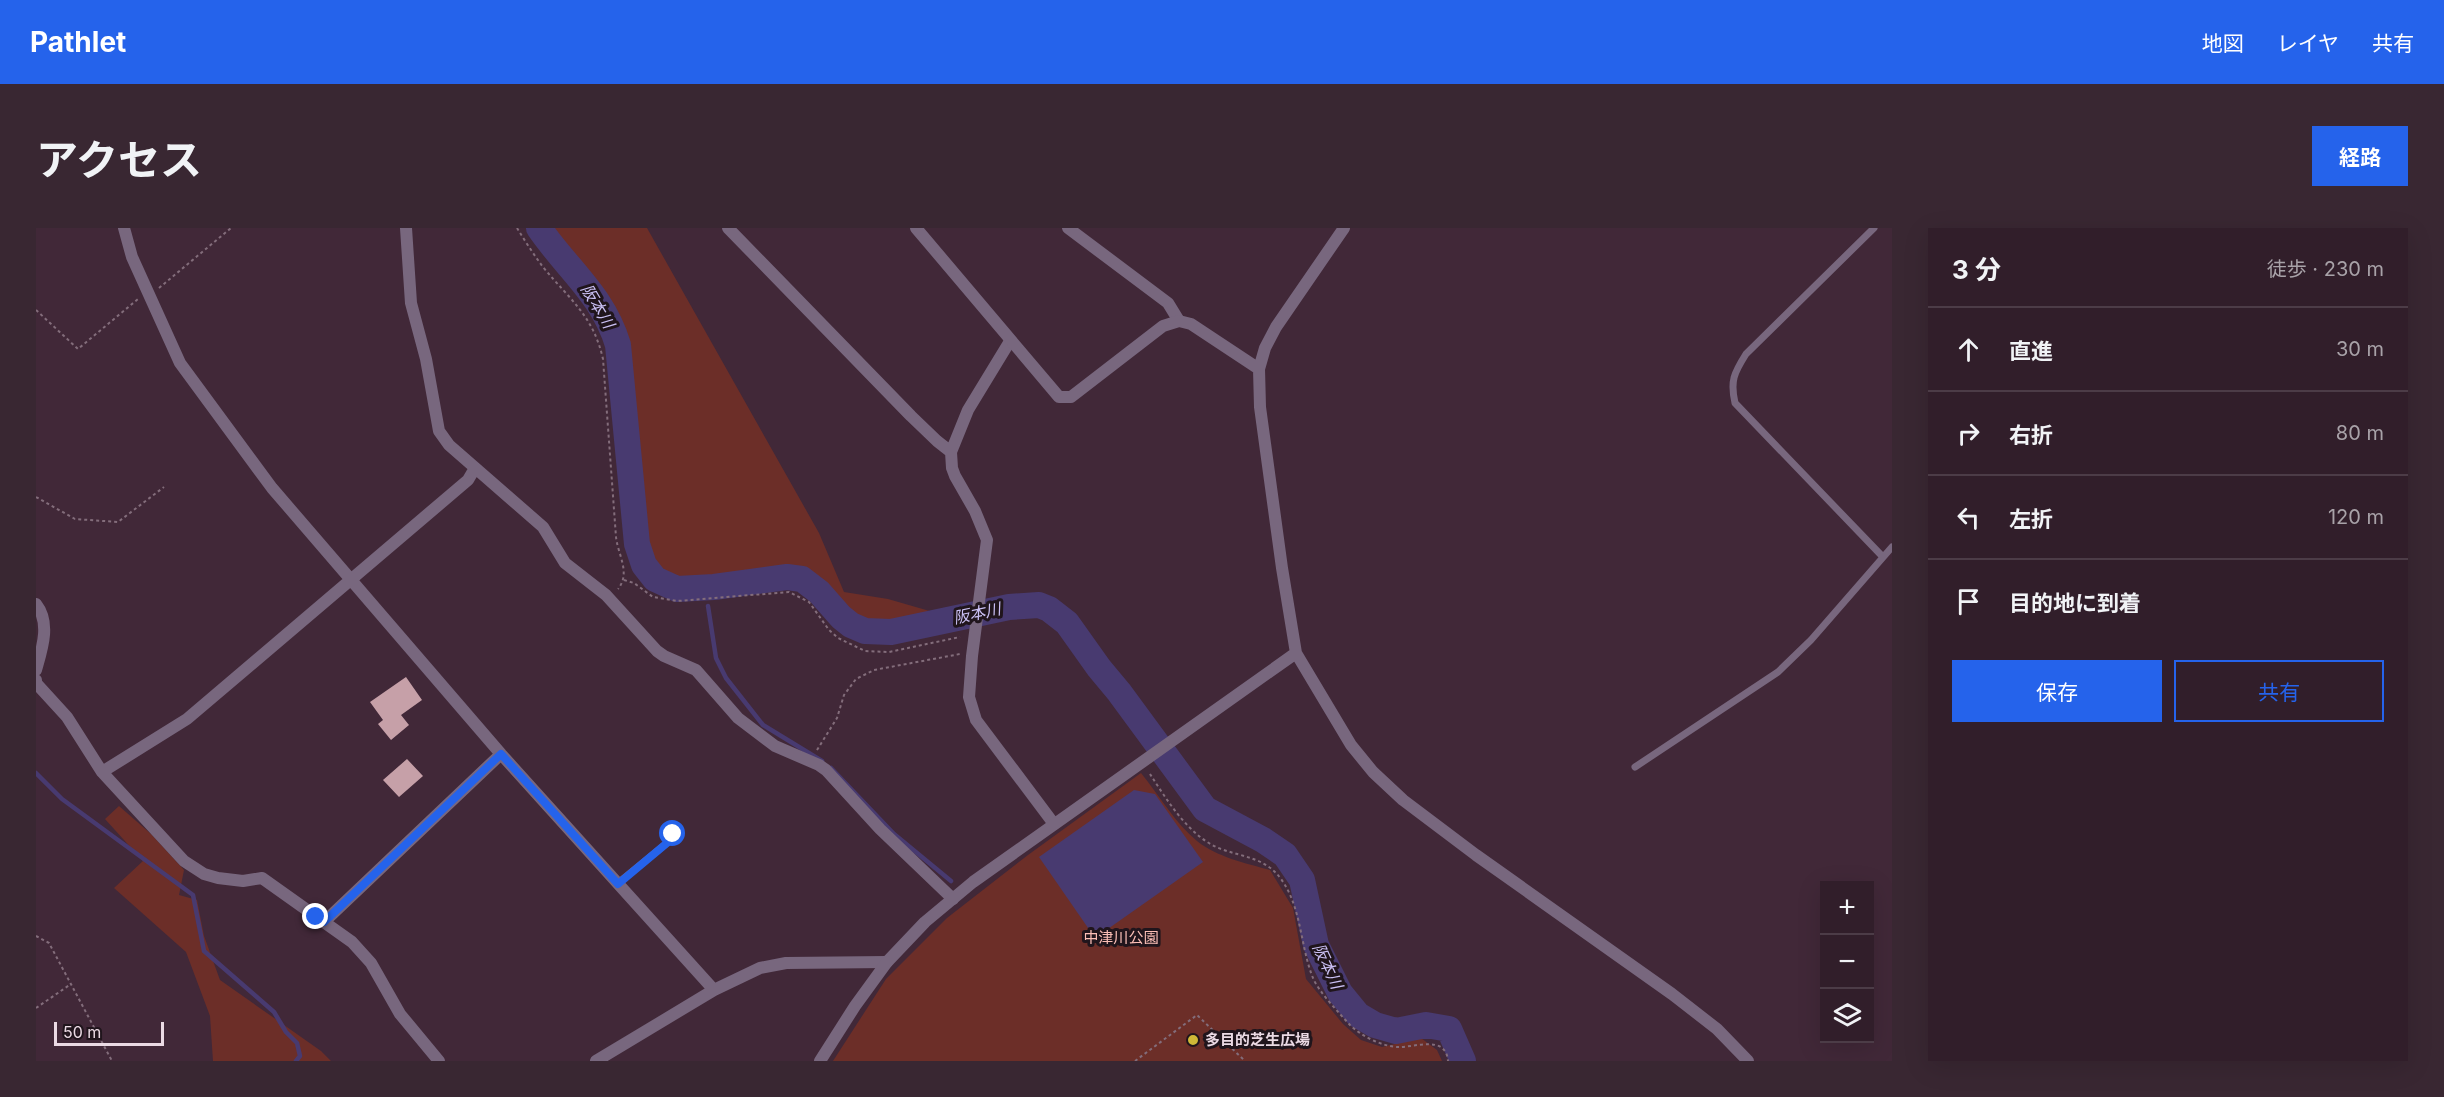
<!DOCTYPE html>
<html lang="ja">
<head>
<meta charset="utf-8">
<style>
  :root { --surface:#311e2a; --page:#392732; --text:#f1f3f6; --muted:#a8a2a8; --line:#4c3c47; --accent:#2563eb }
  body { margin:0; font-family:Inter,"Noto Sans JP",sans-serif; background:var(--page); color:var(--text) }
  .controls { position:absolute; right:18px; bottom:18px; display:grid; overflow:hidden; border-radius:0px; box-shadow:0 6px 24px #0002 }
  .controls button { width:54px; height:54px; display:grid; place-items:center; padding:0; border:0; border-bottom:2px solid var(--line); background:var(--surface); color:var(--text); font:30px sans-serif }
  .scale { position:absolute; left:18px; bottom:15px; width:110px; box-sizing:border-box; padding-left:6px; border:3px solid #ebdae4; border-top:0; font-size:16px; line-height:21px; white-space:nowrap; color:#ebdae4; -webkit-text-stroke:4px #20151c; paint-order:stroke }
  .stop { position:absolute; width:18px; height:18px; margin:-14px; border:4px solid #2563eb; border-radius:50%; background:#fff }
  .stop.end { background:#2563eb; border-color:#fff; box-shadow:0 2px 6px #0008 }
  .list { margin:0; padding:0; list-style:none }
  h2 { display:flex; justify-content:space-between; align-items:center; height:78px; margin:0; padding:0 24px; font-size:26px }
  h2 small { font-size:20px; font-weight:400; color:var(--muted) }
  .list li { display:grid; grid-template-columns:39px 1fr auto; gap:18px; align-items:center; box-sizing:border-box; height:84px; padding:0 24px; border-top:2px solid var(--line) }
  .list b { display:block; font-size:22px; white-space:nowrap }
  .list em { font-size:20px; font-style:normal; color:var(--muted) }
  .actions { display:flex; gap:12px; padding:18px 24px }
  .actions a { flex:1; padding:14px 0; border:2px solid var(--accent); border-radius:0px; text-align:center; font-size:21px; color:var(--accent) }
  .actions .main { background:var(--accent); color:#fff }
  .icon { flex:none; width:33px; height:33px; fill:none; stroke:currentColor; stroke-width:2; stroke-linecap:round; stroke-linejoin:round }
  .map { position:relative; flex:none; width:1856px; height:833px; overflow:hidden; border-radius:0px }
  header { display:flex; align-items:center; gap:36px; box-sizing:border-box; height:84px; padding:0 30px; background:var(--accent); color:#fff }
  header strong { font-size:28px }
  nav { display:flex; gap:33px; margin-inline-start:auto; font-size:21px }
  .intro { display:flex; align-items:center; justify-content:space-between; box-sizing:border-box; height:144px; padding:0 36px }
  h1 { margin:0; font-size:42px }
  .button { padding:15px 27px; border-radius:0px; background:var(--accent); color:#fff; font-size:21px; font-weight:700 }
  main { display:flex; gap:36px; padding:0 36px }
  aside { flex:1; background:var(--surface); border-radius:0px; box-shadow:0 6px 24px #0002 }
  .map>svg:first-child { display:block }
  .green { fill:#6c2e28 }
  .water { fill:#483a70 }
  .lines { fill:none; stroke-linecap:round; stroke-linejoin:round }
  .stream { stroke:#483a70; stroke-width:4.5 }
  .river { stroke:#483a70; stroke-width:26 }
  .building { fill:#c6a0a8 }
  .path { stroke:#836d7b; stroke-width:2; stroke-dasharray:3 3; stroke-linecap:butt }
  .service { stroke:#78677e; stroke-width:7 }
  .minor { stroke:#78677e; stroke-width:12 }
  .tertiary { stroke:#78677e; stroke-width:12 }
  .route { stroke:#2563eb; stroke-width:8 }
  .poi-dot { fill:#cfb837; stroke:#20151c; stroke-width:2 }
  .labels { text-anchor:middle; stroke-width:6; stroke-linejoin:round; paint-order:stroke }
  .park-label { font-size:15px; fill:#fcbfb6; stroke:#20151c }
  .poi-label { font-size:15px; font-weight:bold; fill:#ebdae4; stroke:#20151c; text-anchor:start }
  .water-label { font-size:16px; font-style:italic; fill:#cac0f4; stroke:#20151c }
</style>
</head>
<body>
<header>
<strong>Pathlet</strong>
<nav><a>地図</a><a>レイヤ</a><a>共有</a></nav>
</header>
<div class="intro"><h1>アクセス</h1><a class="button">経路</a></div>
<main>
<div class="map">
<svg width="1856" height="833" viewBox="0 0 1856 833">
  <rect width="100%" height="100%" fill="#412838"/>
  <path class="green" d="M510,0H611L783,305L808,364L852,371L897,384L863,393L815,392L770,345L688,351L637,350L605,320L587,115L579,88L567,69Z
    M1105,545C1123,567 1139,595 1161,613C1181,629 1209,635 1234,642L1257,680L1270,751L1307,796L1325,812L1346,819L1385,810L1401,822L1406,833H797L850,751L911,690L992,627Z
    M83,578L115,606L148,642L143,667L161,672L168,708L184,752L285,823L295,833H177L174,788L150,724L78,660L107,633L69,591Z"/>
  <path class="water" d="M1098,562L1119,566L1167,634L1059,710L1003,629Z"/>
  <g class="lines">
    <path class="stream" d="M665,360L668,365
      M672,378L680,430L690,450L727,497L786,533
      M795,540L858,606L915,653
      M0,545L26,571L157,667L168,723L238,784L250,804L261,815L264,828L260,833"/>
    <path class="river" d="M503,0C531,41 567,67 582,117L601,316L608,337L619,351L641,361L678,359L751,349L766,351L783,364L805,389L815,397L829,403L855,404L973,379L1003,377L1013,381L1031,395L1063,440L1083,464L1169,581L1227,612L1249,627L1266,652L1280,717L1304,765L1322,787L1339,797L1360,803L1390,797L1413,801L1427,833"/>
  </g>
  <path class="building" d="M370,449L386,472L365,487L373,497L355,512L342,496L347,492L334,474Z
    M371,531L387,548L363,569L347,552Z"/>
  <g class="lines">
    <path class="path" d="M481,0C489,13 498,27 507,39C534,72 557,87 567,131L580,309C582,327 595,345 582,361
      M123,60L195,0
      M0,82L42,121L102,71
      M0,269L39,291L82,294L128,259
      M588,352L598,355L617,369L641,373L753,364L773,374L793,402L802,410L829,423L853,424L924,409
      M781,522L801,490L808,467L820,451L838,442L924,426
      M1114,546C1131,572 1153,609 1185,621C1207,629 1230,630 1245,651C1266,680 1264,718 1277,750C1282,763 1304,786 1314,797C1325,808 1347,819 1363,819C1380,819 1410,807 1412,833
      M0,708L13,715L76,833
      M0,780L35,756
      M1099,833L1161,787L1209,833"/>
    <path class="service" d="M1838,0L1710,126C1698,145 1694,153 1699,175L1847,329
      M1599,539L1742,444L1775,412L1856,319
      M582,655L631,615L642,599"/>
    <path class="minor" d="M88,0L96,29L144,135L236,260L465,526L678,762
      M370,0L375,75L390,131L403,203L413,217L507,299L529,335L570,367L621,423L628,428L660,442L702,490L739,518L783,537L790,542L844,601L917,671
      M692,0L875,188L901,213L915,224
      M1032,0L1132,75L1143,93
      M974,113L932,182L915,224L916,240L919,248L939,283L951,312L936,428L933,469L940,492L1018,596
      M0,376C15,395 6,421 0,442
      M0,452V455L31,489L66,544L148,633L168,646L182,650L207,653L226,650L316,714L335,735L364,786L403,833
      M66,544L151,491L432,252L439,240
      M288,694L465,526
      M560,833L678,762L724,740L750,735L851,734"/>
    <path class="tertiary" d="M880,0L1023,169H1035L1127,98L1143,93L1155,96L1223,141
      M1308,0L1240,99L1229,120L1223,141L1224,179L1246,340L1260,425L1315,517L1337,544L1367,572L1440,627L1636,766L1681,801L1712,833
      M784,833L819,778L851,734L889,694L937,654L1260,425"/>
  </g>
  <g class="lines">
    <path class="route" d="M280,689L288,694L465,526L582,656L631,615L637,606"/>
  </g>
  <circle class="poi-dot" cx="1157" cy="812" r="6"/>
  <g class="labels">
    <g class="park-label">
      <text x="1085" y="715">中津川公園</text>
    </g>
    <g class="poi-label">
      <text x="1169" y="817">多目的芝生広場</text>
    </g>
    <g class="water-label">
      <text transform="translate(562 78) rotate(59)" y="6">阪本川</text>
      <text transform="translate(941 385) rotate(-12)" y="6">阪本川</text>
      <text transform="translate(1292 738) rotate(65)" y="6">阪本川</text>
    </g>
  </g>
</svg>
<div class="controls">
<button>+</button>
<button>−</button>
<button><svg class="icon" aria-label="layers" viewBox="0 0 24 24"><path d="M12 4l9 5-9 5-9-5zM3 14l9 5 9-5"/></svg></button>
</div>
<div class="scale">50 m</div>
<div class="stop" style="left:637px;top:606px"></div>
<div class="stop end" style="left:280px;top:689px"></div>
</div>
<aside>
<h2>3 分<small>徒歩 · 230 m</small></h2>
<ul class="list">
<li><svg class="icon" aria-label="ahead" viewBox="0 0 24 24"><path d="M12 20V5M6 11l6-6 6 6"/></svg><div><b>直進</b></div><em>30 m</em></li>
<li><svg class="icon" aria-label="right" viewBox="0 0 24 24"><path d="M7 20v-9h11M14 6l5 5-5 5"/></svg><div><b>右折</b></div><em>80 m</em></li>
<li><svg class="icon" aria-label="left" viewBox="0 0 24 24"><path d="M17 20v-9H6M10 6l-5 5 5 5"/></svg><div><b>左折</b></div><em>120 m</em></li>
<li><svg class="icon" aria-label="arrive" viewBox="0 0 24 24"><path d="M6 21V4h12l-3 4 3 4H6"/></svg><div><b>目的地に到着</b></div></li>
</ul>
<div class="actions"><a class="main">保存</a><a>共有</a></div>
</aside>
</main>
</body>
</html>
